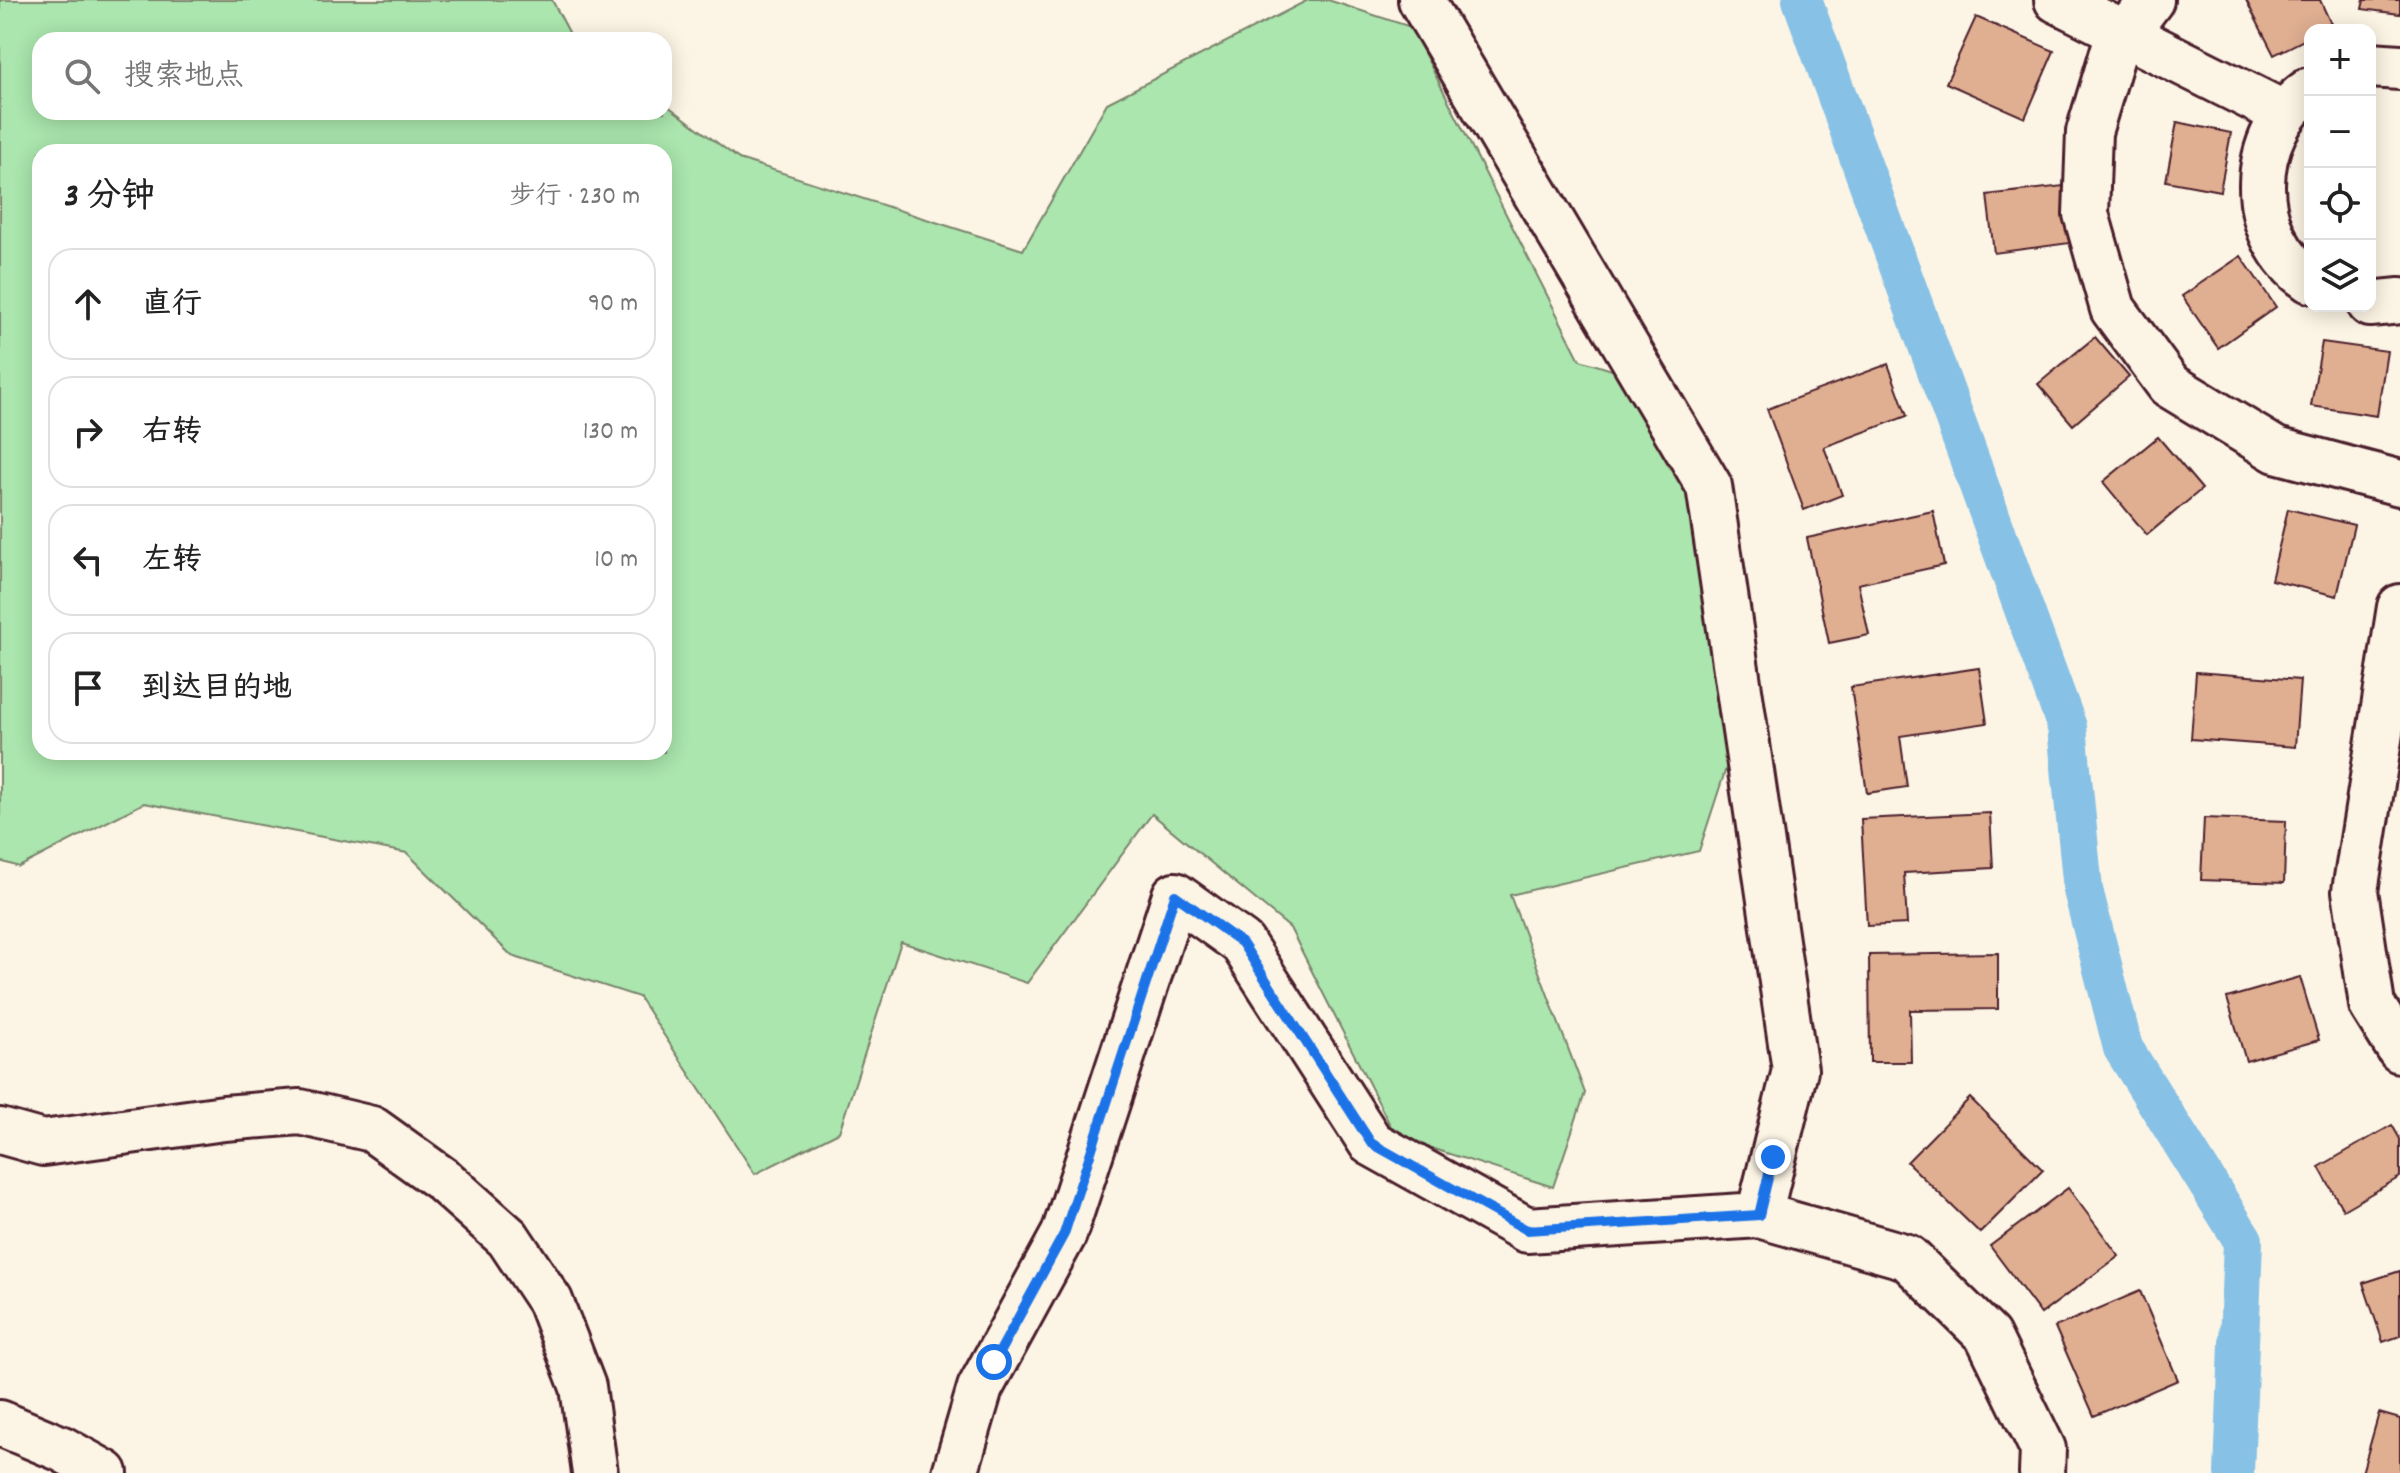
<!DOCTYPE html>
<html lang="zh">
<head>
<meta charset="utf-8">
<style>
  :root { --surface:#fff; --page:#f6f6f6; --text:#222; --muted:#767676; --line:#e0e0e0 }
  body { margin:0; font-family:Dekko,"LXGW WenKai TC",sans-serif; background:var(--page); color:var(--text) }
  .controls { position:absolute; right:24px; top:24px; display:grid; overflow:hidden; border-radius:16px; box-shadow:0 4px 20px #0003 }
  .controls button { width:72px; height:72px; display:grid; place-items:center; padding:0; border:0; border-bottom:2px solid var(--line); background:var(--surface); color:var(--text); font:40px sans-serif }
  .stop { position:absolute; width:24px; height:24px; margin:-18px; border:6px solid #1a73e8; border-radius:50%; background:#fff }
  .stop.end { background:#1a73e8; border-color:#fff; box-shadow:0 2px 8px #0008 }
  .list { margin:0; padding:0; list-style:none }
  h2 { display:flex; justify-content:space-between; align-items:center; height:104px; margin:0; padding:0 32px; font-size:34px }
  h2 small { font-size:26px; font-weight:400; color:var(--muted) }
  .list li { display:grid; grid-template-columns:52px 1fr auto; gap:24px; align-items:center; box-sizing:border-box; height:112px; margin:0 16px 16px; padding:0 16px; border:2px solid var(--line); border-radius:24px }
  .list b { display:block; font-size:30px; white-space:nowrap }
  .list em { font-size:26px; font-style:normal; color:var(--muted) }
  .icon { flex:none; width:44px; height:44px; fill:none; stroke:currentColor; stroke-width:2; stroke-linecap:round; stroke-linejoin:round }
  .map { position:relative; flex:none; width:2400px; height:1473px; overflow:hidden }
  .search { position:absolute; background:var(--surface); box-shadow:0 4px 20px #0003; left:32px; top:32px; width:640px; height:88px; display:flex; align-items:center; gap:20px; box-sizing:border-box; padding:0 28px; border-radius:24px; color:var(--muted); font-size:30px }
  .panel { position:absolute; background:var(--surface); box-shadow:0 4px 20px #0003; left:32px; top:144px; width:640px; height:616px; border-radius:24px }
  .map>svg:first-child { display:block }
  .green { fill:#aae6ad; stroke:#7a826c; stroke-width:2; fill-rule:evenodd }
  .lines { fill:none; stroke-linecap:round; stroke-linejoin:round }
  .canal { stroke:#87c1e6; stroke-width:40 }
  .building { fill:#e0af92; stroke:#4a1f2b; stroke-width:2 }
  .minor-casing { stroke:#4a1f2b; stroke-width:50 }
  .minor { stroke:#fcf5e5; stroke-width:44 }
  .route { stroke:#1a73e8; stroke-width:10 }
</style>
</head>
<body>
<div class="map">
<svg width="2400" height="1473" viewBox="0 0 2400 1473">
  <rect width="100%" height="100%" fill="#fcf5e5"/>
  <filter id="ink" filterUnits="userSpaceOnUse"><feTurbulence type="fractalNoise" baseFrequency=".0125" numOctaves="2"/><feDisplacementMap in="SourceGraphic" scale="16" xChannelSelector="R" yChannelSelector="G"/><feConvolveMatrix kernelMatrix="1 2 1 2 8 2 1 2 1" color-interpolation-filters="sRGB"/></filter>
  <g filter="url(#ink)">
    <path class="green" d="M0,0H552L570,34L578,40H40V112H664V103L739,159L1023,250L1107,103L1308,0H1328L1411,27L1580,360L1644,380L1707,505L1730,756L1699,851L1510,895L1585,1093L1553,1187L1396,1137L1290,928L1152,814L1027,983L901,942L839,1132L755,1174L639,997L512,956L407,853L144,803L19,867L0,861ZM40,152H664V752H40Z"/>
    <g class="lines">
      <path class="canal" d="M1802,0L2067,727L2083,890L2123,1048L2243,1240L2234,1473"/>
    </g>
    <path class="building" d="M2246,0H2320L2332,26L2310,30V37L2274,55Z
      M2364,0H2400V14L2362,9Z
      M1976,17L2054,51L2025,118L1946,83Z
      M2177,122L2231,133L2220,191L2166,181Z
      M2063,186L2070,243L1994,253L1987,195Z
      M2241,256L2276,307L2218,348L2182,296Z
      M2095,337L2129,377L2073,425L2038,384Z
      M2322,342L2387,351L2377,416L2311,406Z
      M1888,364L1907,416L1824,447L1842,495L1804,510L1767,409Z
      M2158,437L2202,489L2147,535L2103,482Z
      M2288,509L2354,525L2337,596L2271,580Z
      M1933,511L1944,565L1858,584L1869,635L1829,643L1807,538Z
      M1979,668L1987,723L1900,736L1907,787L1867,793L1851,687Z
      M2196,672L2300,680L2295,747L2191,739Z
      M1990,813L1993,868L1904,873L1907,924L1867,926L1861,819Z
      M2204,818L2286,821L2284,883L2201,880Z
      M1998,953V1009L1910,1010L1911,1062H1870L1869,955Z
      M2300,977L2319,1040L2246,1061L2227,998Z
      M1970,1098L2043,1170L1980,1233L1907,1162Z
      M2392,1125L2400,1139V1177L2343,1210L2319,1167Z
      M2068,1188L2119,1256L2041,1314L1990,1246Z
      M2400,1271V1336L2383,1342L2363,1283Z
      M2140,1291L2178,1380L2094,1416L2055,1327Z
      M2379,1413L2400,1419V1473H2362Z"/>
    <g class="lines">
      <g class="minor-casing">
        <path id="minor" d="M1421,0L1709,486L1795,1070L1759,1215
          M2057,0L2285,114
          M2151,0L2114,49L2089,132L2086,214L2113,309L2169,385L2276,450L2400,483
          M2370,65L2400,67
          M2310,90C2247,133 2245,237 2310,280
          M2370,304L2400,301
          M2400,607L2355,891L2372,1005L2400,1050
          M0,1131L43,1143L224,1118L300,1112L372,1129L443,1180L508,1238L550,1301L583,1387L595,1473
          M0,1423L62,1449L105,1473
          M955,1473L980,1388L1064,1234L1175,895L1242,943L1371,1143L1527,1230L1759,1215L1907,1257L1988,1336L2043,1449L2042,1473"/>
      </g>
      <use href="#minor" class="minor"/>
    </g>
  </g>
  <g class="lines" filter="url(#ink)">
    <path class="route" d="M994,1362L1064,1234L1175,895L1242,943L1371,1143L1527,1230L1759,1215L1773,1157"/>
  </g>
</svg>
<div class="controls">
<button>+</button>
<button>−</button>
<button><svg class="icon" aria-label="locate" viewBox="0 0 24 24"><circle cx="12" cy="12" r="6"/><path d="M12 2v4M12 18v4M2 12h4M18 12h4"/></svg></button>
<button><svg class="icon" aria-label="layers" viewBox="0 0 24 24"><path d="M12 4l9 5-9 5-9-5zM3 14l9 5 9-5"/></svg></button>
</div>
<div class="stop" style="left:994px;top:1362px"></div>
<div class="stop end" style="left:1773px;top:1157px"></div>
<div class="search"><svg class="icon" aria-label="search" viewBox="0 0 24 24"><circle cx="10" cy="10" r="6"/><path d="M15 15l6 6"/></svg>搜索地点</div>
<section class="panel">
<h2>3 分钟<small>步行 · 230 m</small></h2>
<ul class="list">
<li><svg class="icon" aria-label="ahead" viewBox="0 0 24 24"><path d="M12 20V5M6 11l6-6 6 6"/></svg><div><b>直行</b></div><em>90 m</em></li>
<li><svg class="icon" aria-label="right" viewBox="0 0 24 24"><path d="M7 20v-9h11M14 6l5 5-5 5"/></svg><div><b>右转</b></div><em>130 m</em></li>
<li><svg class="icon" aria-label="left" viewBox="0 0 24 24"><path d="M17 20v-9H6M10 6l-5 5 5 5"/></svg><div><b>左转</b></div><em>10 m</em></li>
<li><svg class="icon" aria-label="arrive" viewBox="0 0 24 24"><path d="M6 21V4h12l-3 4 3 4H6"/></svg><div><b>到达目的地</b></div></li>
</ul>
</section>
</div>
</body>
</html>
